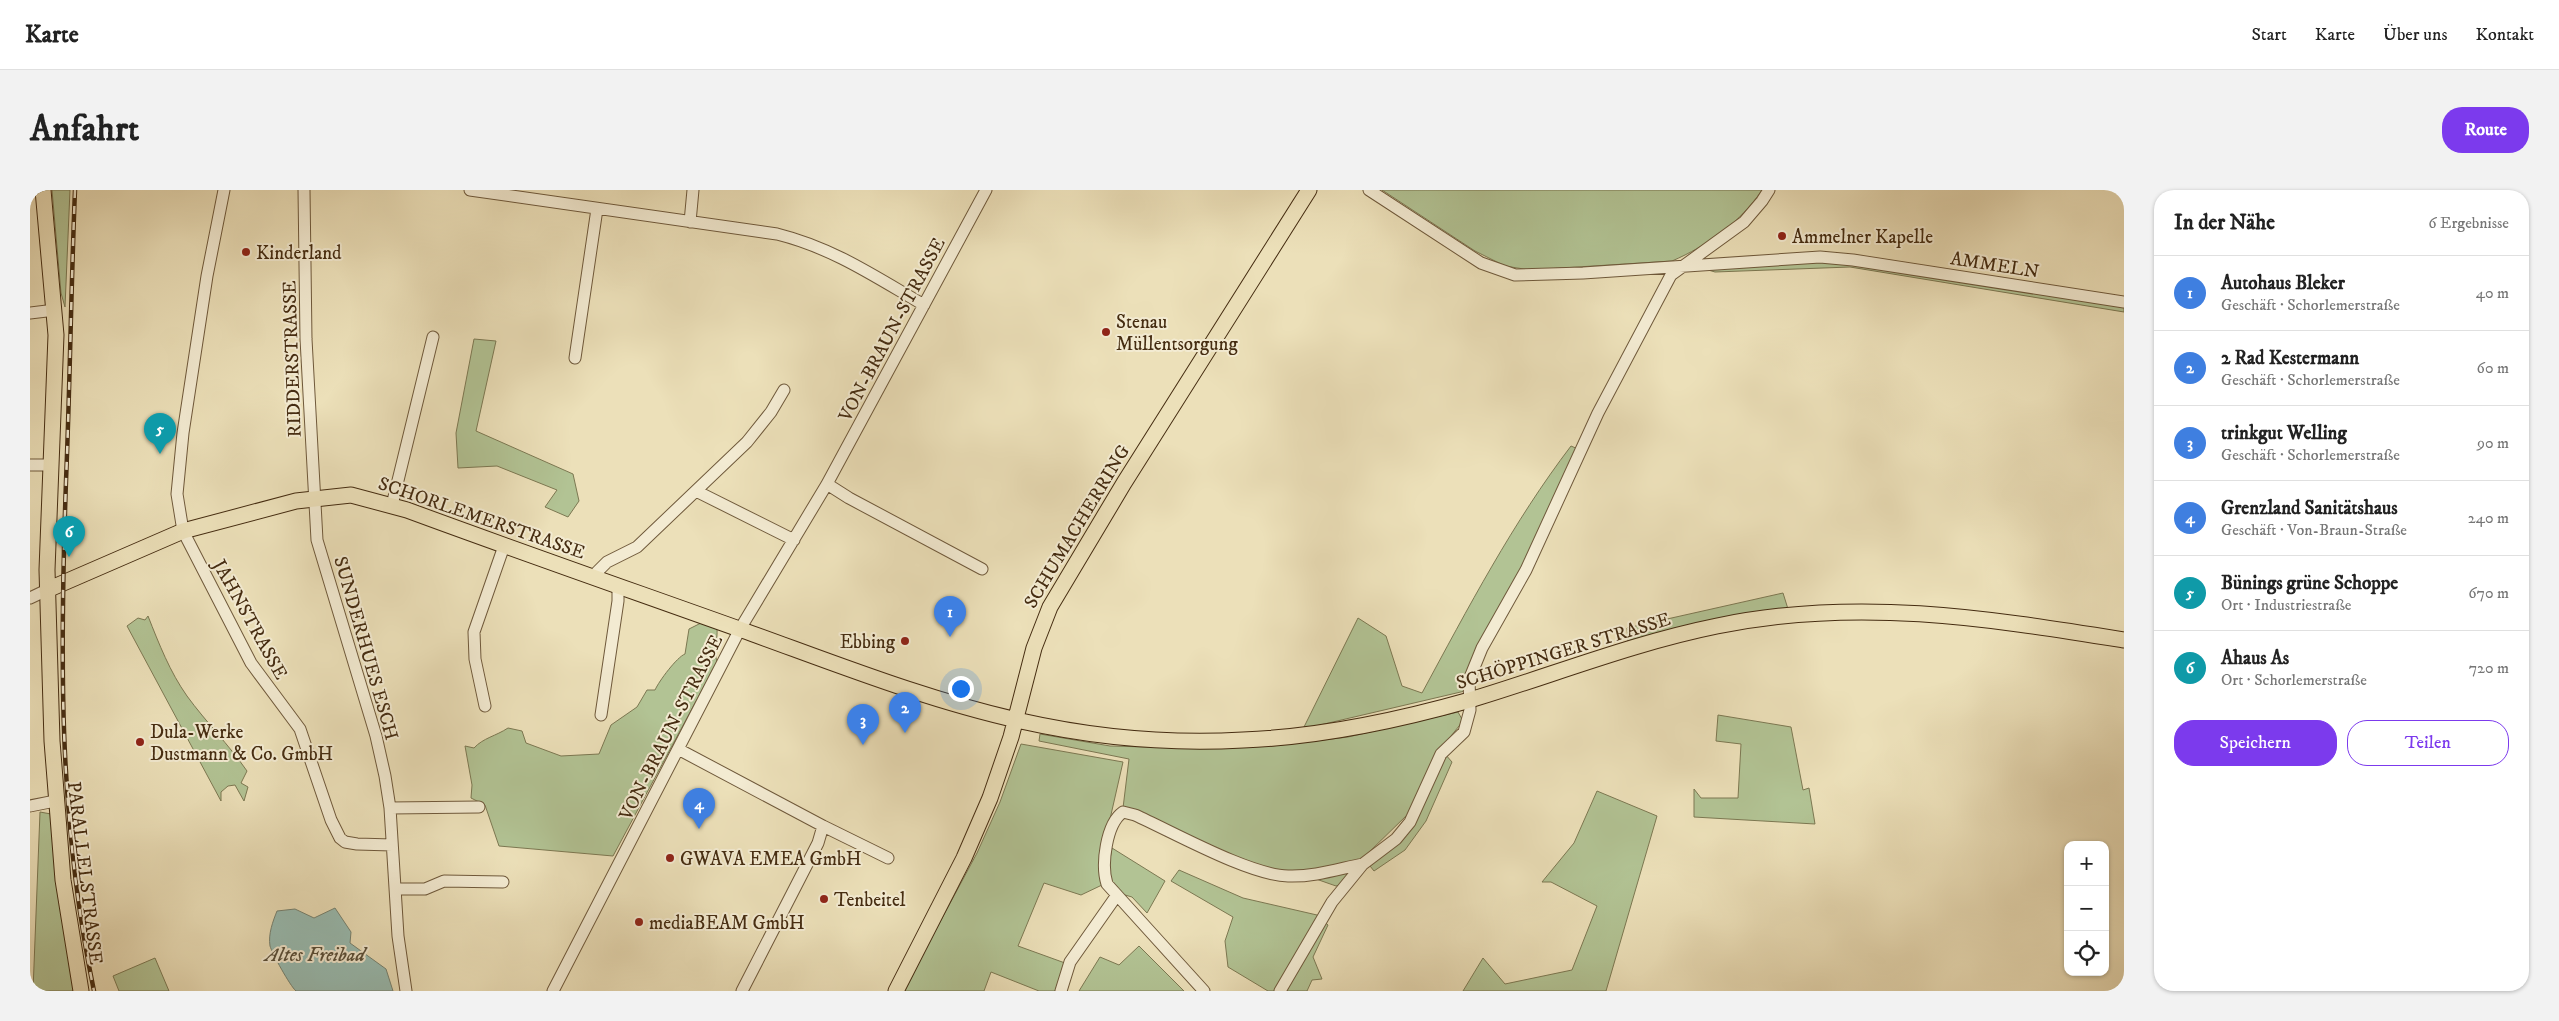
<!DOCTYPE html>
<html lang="de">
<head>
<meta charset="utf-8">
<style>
  :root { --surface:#fff; --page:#f2f2f2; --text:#222; --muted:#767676; --line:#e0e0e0; --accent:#7c3aed }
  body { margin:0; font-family:"IM FELL DW Pica",serif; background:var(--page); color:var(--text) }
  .controls { position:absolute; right:15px; bottom:15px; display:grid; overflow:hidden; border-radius:10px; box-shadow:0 1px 4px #0004 }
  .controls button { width:45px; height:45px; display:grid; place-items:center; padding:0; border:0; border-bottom:1px solid var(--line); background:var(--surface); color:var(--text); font:25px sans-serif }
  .you { position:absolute; left:930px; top:498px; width:18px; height:18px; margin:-12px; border:4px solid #fff; border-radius:50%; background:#1a73e8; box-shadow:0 0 0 8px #1a73e833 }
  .badge { display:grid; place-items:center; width:32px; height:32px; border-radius:50%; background:var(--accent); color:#fff; font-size:16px; font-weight:700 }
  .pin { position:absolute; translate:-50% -41px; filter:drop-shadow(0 1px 2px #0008) }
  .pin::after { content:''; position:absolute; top:26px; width:18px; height:15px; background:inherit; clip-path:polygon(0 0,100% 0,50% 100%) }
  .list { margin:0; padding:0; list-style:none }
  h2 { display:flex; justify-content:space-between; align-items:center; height:65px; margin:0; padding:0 20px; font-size:21px }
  h2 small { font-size:16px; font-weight:400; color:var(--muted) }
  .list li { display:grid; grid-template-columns:32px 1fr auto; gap:15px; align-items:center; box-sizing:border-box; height:75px; padding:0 20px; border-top:1px solid var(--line) }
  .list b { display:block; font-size:19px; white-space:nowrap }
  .list p { margin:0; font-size:16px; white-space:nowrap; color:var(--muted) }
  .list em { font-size:16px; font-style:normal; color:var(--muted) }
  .actions { display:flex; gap:10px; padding:15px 20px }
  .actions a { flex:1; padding:11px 0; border:1px solid var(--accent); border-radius:20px; text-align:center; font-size:18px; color:var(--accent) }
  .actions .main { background:var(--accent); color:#fff }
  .icon { flex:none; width:28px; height:28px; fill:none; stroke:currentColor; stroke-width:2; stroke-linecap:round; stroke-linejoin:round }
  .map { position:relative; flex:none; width:2094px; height:801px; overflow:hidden; border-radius:20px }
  header { display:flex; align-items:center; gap:30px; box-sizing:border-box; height:70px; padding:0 25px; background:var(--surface); border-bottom:1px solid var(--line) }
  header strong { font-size:24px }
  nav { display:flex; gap:28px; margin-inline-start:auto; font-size:18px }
  .intro { display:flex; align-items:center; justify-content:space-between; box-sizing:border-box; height:120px; padding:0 30px }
  h1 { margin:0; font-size:35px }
  .button { padding:12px 22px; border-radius:20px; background:var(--accent); color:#fff; font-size:18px; font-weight:700 }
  main { display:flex; gap:30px; padding:0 30px }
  aside { flex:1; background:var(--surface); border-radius:20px; box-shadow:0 1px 4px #0004 }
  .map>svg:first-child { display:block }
  .green { fill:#b2c394; stroke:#7c7852 }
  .water { fill:#99bdb3; stroke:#778372 }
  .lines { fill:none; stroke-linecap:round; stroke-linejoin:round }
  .minor-casing { stroke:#6f593b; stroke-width:13 }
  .major-casing { stroke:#452c11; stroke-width:17 }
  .minor { stroke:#f3ebd2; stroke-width:11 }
  .major { stroke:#ece0b9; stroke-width:15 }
  .rail-casing { stroke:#452c11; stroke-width:4.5 }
  .rail { stroke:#f3ebd2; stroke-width:2.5; stroke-dasharray:8; stroke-linecap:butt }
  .poi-dot { fill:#8f2418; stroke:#f3ebd2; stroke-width:2 }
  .labels { text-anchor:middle; stroke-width:4; stroke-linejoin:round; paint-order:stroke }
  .poi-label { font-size:19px; fill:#452c11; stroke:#f3ebd2; text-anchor:start }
  .street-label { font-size:19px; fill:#452c11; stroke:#f3ebd2 }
  .water-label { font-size:20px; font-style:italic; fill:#5a503a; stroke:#f3ebd2 }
</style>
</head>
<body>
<header>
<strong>Karte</strong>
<nav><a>Start</a><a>Karte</a><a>Über uns</a><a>Kontakt</a></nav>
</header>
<div class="intro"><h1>Anfahrt</h1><a class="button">Route</a></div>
<main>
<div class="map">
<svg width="2094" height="801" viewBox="0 0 2094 801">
  <rect width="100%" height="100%" fill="#ece0b9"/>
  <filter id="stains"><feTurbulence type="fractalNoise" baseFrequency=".004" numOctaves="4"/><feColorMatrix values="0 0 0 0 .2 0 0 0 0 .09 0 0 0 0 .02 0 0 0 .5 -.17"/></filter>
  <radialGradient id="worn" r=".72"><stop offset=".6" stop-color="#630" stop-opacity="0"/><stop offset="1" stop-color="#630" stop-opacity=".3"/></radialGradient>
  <path class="green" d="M22,0H40L35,117L31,103Z
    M1352,0H1732C1711,32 1677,56 1642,71L1500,80L1475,76L1445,61Z
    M1738,72H1823L2094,113V122L1820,77L1685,82L1668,77Z
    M444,149L466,151L446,241L543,284L549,311L538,327L515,317L527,300L467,276L428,278L426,243Z
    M1541,256L1555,262L1435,501L1273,539L1328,428L1356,446L1372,496L1392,503C1438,418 1483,332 1541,256Z
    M1753,403L1758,419L1598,452L1597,438Z
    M118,426C129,454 140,482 157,506C176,532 199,555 217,581L211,593L218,597L214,611L205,595L198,596L191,602V611L97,436L108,428L115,430Z
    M675,431L687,438C688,451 683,459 687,472L583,666L469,656L455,615L441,608L442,595L435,556L444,558C453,548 466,546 478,538L492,541L496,553L531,566L569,564L581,535L607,517L617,500H625C629,491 647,467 655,464L659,439Z
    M1428,522L1433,531L1405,566L1378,624L1333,668L1318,692L1306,696L1286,689L1216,673L1093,618L1099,569L1009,551L1010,544L1080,556L1156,558L1242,556L1318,547Z
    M1688,525L1761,537L1773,600L1779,598L1785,634L1664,627V599L1671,608H1708L1711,554L1686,551Z
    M991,554L1093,572L1070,673L1072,695L1051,705L1014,693L988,756L1035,773L1025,801H1009L961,782L954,801H873L947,663L970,612Z
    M1415,564L1422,572L1396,631L1375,660L1344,681L1340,676L1380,638Z
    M1567,601L1627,626L1576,801H1433L1453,768L1475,794L1542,780L1567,716L1521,692H1512L1544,653Z
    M10,622L21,624L44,801H3Z
    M1082,658L1135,691L1117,723L1102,707L1088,703L1077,686Z
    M1149,680L1213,708L1287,725L1298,735L1283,767L1292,789L1282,790L1277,801H1238L1198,777L1195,751L1203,727L1141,691Z
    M1109,756L1154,801H1049L1070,767L1089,775Z
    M125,768L139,801H89L83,786Z"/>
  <path class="water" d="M305,718L321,742L320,753L356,779L363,801H266C260,796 242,763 240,756C238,744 243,731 247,721L265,719L284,728Z"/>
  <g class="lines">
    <g class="minor-casing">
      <path id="minor" d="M194,0L177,86L153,243L147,304L153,341L221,473L270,539L301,630L310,648L315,652L327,654L362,655
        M274,0L276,149L287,350L346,546L355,586L360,618L368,746L376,801
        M440,0L747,44C803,58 844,86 894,115
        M1339,0L1451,73L1485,85L1553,83L1790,67L1823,70L2094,112
        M660,32L663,0
        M0,123L25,120
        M545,168L567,19
        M0,275H21
        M797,294L819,308L952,379
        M666,301L764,350
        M362,315L403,147
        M562,387L577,372L607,357L717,252L741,222L754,200
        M0,408L17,400
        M455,516L445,469L444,442L474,356
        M571,525L588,411V397
        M648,559L793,636L858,668
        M0,616L25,611
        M360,618L449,617
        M365,699H395L414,691L473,692
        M523,801L710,439L797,294L956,0
        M712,801L788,653L793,636
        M1031,801L1040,772L1087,705
        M1174,801L1077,694C1071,675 1076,634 1093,622L1105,625C1143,642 1219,685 1258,686C1284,687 1308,679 1333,674
        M1250,801L1302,712L1333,674L1366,649L1380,632L1411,564L1434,542L1440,520L1439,490L1452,458L1496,380L1568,223L1641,85L1714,32L1732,11L1739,0"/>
    </g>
    <g class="major-casing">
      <path id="major" d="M13,0L26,145L17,380L22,551L33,690L51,801
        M17,400L153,341L266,311L321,305L377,320C488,361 600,400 712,440C804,473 896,510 991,531C1062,547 1140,554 1213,550C1290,547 1366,531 1440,510C1523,485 1603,453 1687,436C1826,407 1956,428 2094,450
        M866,801L934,668L960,608L981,547L1004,458L1020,417L1094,293L1279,0"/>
    </g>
    <use href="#minor" class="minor"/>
    <use href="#major" class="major"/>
    <g class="rail-casing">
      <path id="rail" d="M45,0C41,97 40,194 36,291C30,465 28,629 64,801"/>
    </g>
    <use href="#rail" class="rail"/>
  </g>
  <g class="poi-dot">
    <circle cx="1752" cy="46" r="5"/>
    <circle cx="216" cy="62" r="5"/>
    <circle cx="1076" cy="142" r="5"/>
    <circle cx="875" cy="451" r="5"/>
    <circle cx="110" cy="552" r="5"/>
    <circle cx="640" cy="668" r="5"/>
    <circle cx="794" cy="709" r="5"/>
    <circle cx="609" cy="732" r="5"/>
  </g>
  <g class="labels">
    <g class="poi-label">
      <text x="1762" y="53">Ammelner Kapelle</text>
      <text x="226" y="69">Kinderland</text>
      <text x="1086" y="138">Stenau<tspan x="1086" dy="22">Müllentsorgung</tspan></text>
      <text x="865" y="458" text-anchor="end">Ebbing</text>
      <text x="120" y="548">Dula-Werke<tspan x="120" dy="22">Dustmann &amp; Co. GmbH</tspan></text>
      <text x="650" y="675">GWAVA EMEA GmbH</text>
      <text x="804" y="716">Tenbeitel</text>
      <text x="619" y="739">mediaBEAM GmbH</text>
    </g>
    <g class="street-label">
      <text transform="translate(1965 74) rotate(9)" y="7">AMMELN</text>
      <text transform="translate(861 139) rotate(-62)" y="7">VON-BRAUN-STRASSE</text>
      <text transform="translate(261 169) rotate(-92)" y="7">RIDDERSTRASSE</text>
      <text transform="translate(452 327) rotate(19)" y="7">SCHORLEMERSTRASSE</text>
      <text transform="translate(1046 336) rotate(-59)" y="7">SCHUMACHERRING</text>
      <text transform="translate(221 429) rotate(61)" y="7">JAHNSTRASSE</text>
      <text transform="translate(337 458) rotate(74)" y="7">SUNDERHUES ESCH</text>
      <text transform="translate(1533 460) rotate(-17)" y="7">SCHÖPPINGER STRASSE</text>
      <text transform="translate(640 537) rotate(-63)" y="7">VON-BRAUN-STRASSE</text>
      <text transform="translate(56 683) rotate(83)" y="7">PARALLELSTRASSE</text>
    </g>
    <g class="water-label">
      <text x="285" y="771">Altes Freibad</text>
    </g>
  </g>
  <rect width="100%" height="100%" filter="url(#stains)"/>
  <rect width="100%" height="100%" fill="url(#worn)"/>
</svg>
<div class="controls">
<button>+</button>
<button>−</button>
<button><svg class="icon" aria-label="locate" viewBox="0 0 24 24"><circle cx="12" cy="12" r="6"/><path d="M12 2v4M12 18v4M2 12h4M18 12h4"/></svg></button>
</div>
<div class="you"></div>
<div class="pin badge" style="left:920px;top:447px;background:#3f7fe0">1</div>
<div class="pin badge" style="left:875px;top:543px;background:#3f7fe0">2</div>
<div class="pin badge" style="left:833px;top:555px;background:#3f7fe0">3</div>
<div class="pin badge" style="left:669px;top:639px;background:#3f7fe0">4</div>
<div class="pin badge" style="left:130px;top:264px;background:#0f9aa8">5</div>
<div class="pin badge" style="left:39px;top:367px;background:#0f9aa8">6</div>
</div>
<aside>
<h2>In der Nähe<small>6 Ergebnisse</small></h2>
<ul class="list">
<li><span class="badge" style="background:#3f7fe0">1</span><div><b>Autohaus Bleker</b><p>Geschäft · Schorlemerstraße</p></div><em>40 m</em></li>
<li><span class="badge" style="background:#3f7fe0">2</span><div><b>2 Rad Kestermann</b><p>Geschäft · Schorlemerstraße</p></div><em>60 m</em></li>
<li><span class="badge" style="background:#3f7fe0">3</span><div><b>trinkgut Welling</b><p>Geschäft · Schorlemerstraße</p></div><em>90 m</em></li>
<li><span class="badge" style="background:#3f7fe0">4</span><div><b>Grenzland Sanitätshaus</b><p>Geschäft · Von-Braun-Straße</p></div><em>240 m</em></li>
<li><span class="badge" style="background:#0f9aa8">5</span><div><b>Bünings grüne Schoppe</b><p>Ort · Industriestraße</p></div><em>670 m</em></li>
<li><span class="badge" style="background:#0f9aa8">6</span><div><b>Ahaus As</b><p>Ort · Schorlemerstraße</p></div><em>720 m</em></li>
</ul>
<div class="actions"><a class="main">Speichern</a><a>Teilen</a></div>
</aside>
</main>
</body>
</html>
